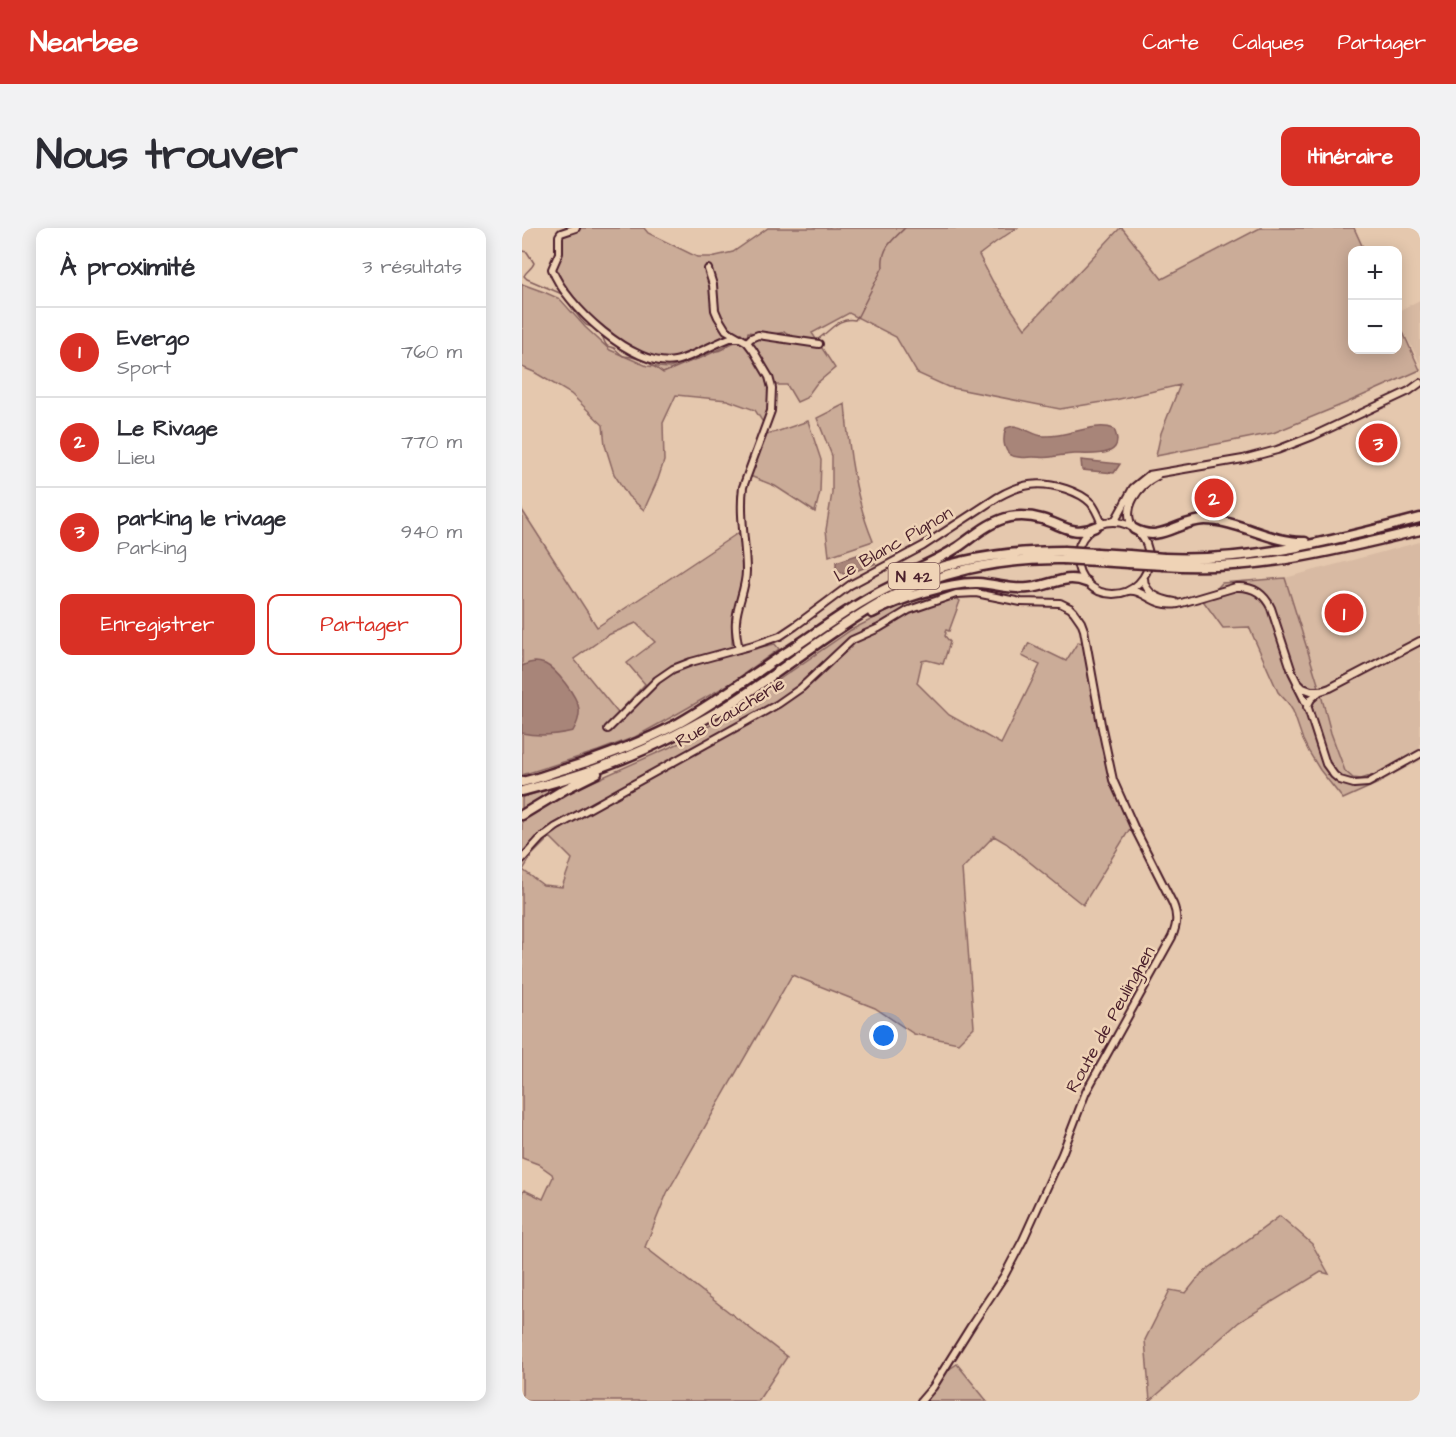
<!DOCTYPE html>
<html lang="fr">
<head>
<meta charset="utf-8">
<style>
  :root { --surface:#fff; --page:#f2f2f3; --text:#2b2b33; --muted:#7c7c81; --line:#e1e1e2; --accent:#d93025 }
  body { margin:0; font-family:"Architects Daughter",sans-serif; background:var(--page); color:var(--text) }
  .controls { position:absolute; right:18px; top:18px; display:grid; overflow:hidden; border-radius:12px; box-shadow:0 3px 15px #0003 }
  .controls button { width:54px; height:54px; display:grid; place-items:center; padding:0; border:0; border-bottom:2px solid var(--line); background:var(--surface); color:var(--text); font:30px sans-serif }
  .you { position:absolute; left:362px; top:808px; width:21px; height:21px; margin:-15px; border:4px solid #fff; border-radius:50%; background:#1a73e8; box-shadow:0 0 0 9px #1a73e833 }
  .badge { display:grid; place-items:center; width:39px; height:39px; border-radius:50%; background:var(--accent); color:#fff; font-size:20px; font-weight:700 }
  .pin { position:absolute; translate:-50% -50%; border:3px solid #fff; box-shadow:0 2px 6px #0006 }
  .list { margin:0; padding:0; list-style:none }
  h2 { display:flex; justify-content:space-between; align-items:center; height:78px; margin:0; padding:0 24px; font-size:26px }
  h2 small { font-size:20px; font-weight:400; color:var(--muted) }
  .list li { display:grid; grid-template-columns:39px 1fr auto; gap:18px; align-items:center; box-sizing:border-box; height:90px; padding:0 24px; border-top:2px solid var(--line) }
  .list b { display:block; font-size:22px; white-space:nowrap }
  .list p { margin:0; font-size:20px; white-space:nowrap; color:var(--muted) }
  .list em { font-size:20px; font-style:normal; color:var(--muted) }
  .actions { display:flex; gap:12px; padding:18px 24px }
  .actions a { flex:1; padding:14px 0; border:2px solid var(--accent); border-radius:12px; text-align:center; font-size:21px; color:var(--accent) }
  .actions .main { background:var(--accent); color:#fff }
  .map { position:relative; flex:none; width:898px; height:1173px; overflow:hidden; border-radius:12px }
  header { display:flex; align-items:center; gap:36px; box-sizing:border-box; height:84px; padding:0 30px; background:var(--accent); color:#fff }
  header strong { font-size:28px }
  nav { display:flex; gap:33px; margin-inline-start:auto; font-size:21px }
  .intro { display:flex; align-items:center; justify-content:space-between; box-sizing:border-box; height:144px; padding:0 36px }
  h1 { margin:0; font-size:42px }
  .button { padding:15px 27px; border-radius:12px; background:var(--accent); color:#fff; font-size:21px; font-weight:700 }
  main { display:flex; gap:36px; padding:0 36px }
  aside { flex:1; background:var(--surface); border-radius:12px; box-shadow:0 3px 15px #0003 }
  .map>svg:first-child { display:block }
  .built { fill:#d8baa3 }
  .green { fill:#cbac98; stroke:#8a6662; stroke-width:1.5; fill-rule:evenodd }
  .water { fill:#a88579; stroke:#825c5a; stroke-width:1.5 }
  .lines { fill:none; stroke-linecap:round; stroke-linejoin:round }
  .stream { stroke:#825c5a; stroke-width:1.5 }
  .minor-casing { stroke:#4a1f2b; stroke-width:10 }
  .highway-casing { stroke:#4a1f2b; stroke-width:13 }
  .minor { stroke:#efd3b6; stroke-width:6 }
  .highway { stroke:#efd3b6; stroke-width:8 }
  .highway-bridge-casing { stroke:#4a1f2b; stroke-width:13; stroke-linecap:butt }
  .highway-bridge { stroke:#efd3b6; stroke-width:8 }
  .labels { text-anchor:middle; stroke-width:5; stroke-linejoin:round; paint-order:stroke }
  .shield { fill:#efd3b6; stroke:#7c5555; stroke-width:1.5 }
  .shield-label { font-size:16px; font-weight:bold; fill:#4a1f2b }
  .street-label { font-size:18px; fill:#4a1f2b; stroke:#efd3b6 }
</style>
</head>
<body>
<header>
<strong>Nearbee</strong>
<nav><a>Carte</a><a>Calques</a><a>Partager</a></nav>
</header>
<div class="intro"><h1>Nous trouver</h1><a class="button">Itinéraire</a></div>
<main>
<aside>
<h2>À proximité<small>3 résultats</small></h2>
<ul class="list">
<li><span class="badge">1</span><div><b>Evergo</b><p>Sport</p></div><em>760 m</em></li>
<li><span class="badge">2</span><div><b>Le Rivage</b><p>Lieu</p></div><em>770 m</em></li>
<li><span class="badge">3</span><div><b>parking le rivage</b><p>Parking</p></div><em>940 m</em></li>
</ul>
<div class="actions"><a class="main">Enregistrer</a><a>Partager</a></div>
</aside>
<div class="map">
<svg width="898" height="1173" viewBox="0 0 898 1173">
  <rect width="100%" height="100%" fill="#e5c8ae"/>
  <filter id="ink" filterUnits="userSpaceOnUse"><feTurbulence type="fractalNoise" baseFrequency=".0167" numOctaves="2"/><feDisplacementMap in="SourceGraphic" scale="12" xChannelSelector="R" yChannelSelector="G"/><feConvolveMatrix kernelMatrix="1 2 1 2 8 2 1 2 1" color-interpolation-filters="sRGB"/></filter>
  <g filter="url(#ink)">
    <path class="built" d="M898,72V135L876,92V83Z
      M898,314V533L861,553L854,546L840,551L831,550L823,543L809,505L797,459L763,350Z"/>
    <path class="green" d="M41,0H122L126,5L175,29H189L211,24L246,0H495L474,14L457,27L471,54L503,101L598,0L601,1L640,51L738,0H832L842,22H830V122H876V93L898,142L824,175L751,205L634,228L639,205L658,157L593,172L538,181L426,159L395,145L374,109L327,85L290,105L313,140L294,156L284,170L275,174L265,157H251L235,124L219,105L155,130C121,133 98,112 73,92C64,84 53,76 45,66C39,59 35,46 31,37Z
      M0,56L22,64L38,71L63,99L88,122L125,138L147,140L179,130L217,112C241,134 255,164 242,196L233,182L205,172L154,167L141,195L142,233L136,251L122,282L106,268L92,246L83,217L81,197L49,166L12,144L0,139Z
      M323,176C327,223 333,270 351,313L307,328L304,302L310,265V228L295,190Z
      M286,193L299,232L298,264L293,284L253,258L228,248L245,207Z
      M0,282L75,399L216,305L220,313V366L210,390V416L220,423L253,416L257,421L209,455L155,486L113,509L76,523L0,547ZM114,395L133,414L105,435L123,456L96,485L52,431L86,407Z
      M763,350L797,459L809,505L823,543L831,550L839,551L854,546L861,553L821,571L798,542L787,524L781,512L771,483L766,475L756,464L727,399L701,400L682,374L700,355Z
      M426,363L438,373L427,403L424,402L423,404L424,405L423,408L428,414L421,436L405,432L400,433L395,455L427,487L479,516L518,437L500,428L507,415L544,433L556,414L561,415L585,542L589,556L609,599L561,677L484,615L472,608L440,641L452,799L436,815L392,806L353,780L270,747L145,965L123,1019L265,1129L236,1173H0V965L2,962L21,971L31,949L30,946L16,936L0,930V569L40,558L45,565L162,513L207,486L329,402L374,379ZM28,609L50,631L40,659L21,657L1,642L10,627Z
      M758,988L790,1016L807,1046L799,1044L717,1094L628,1173L623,1112L648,1062L664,1065L679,1046Z
      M435,1136L465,1173H395L406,1161L414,1150Z"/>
    <path class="water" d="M491,198C503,199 512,208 522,208C544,210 572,193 592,201C594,206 597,213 593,219C587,228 563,226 553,226C544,226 538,228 529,229C523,230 517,229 511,229C506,229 501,230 496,229C481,228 480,212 484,200Z
      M559,232L598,236L592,245L560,242Z
      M347,323L350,324L355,333L353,336L323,347L314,341V334Z
      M13,434C16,434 20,435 23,436C34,441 55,468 57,481C58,489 55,496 51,503C34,507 18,509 0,505V438L7,435Z"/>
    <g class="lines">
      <path class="stream" d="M0,23L5,24L12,35C10,41 4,43 2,48L5,51L40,66L59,92L64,97L73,100
        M253,106L263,104L273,110
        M80,107L83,115L85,118L92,120L101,128L110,129L124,133L141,145L193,123C202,123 205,119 210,112
        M222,109L225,110L226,104L233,105
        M293,113C306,106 316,88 333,92L336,88L361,39C359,21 370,12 383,0"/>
      <g class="minor-casing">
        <path id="minor" d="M54,0L39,5L37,8V25L30,41C43,77 112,141 153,133C168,130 192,116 208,110H217
          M186,41L191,57L193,82L196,89L204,102L225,114L231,122L247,149L250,160L249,183L221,259C217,288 224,315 224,343C224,361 215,376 214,393C213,403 215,412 217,421
          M225,114L229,110L236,107L297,116
          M555 330a36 36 0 1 1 72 0a36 36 0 1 1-72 0Z
          M587,294L594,291L611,260L627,247L721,231L755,222L791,208L887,163L898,155
          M612,301C598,281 617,257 635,248
          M622,350C622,366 640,372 653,374
          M606,363C623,361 631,380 656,376L714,359C730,358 742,365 749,380L770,444L775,454L781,460L789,463H799L808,460L898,413
          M775,457L785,477L804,536L812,547L818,552L832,556L846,555L898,526
          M785,479L789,471L798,463
          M86,501L135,452L151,441L169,434L235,416L258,408L273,398L328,357L401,318L476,269C500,255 518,253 544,261C553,264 562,268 569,275C574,281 577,289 580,296
          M0,631L19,610L34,599L256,476L279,460L330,412L357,400L387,382L434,366L454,365L499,374L538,375L548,380L552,384L559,394L562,402L579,496L591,552L612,599L651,676C656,688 655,697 650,709L564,864L540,926L501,1012L482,1048L451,1095L411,1159L399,1173"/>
      </g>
      <g class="highway-casing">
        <path id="highway" d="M612,301C639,316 656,292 683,292C717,292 748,315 783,314
          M575,325L607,327
          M642,330C729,334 815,312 898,290
          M575,333L606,335
          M642,337C730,344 813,323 898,302
          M390,343C406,336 421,329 436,319C452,308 468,293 488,289C499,287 510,288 520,291C541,297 551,309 573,299
          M350,385C376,371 426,354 456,355C473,356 489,362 506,360C527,359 543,345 564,354
          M0,554C15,551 29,545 43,541C82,529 121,514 157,495C196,473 233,445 271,420C307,396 342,369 383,352C434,330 487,323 542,323
          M0,563C26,556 53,549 79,539C121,524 163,503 202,480C255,447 303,406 357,375C413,344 478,330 541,331
          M0,587L43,561L75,545"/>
      </g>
      <use href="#minor" class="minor"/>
      <use href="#highway" class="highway"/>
      <g class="highway-bridge-casing">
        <path id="highway-bridge" d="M542,323L575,325
          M607,327L642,330
          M541,331L575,333
          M606,335L642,337"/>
      </g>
      <use href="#highway-bridge" class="highway-bridge"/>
    </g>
  </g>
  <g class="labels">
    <rect class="shield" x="366.5" y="335" width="51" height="26" rx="4.5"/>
    <g class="shield-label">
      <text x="392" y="354">N 42</text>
    </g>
    <g class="street-label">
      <text transform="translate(371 316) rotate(-30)" y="6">Le Blanc Pignon</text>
      <text transform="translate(208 484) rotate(-30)" y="6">Rue Caucherie</text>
      <text transform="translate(588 791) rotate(-61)" y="6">Route de Peulinghen</text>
    </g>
  </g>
</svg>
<div class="controls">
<button>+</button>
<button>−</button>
</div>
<div class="you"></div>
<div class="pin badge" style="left:822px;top:385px">1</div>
<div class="pin badge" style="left:692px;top:270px">2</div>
<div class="pin badge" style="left:856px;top:215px">3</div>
</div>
</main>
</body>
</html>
